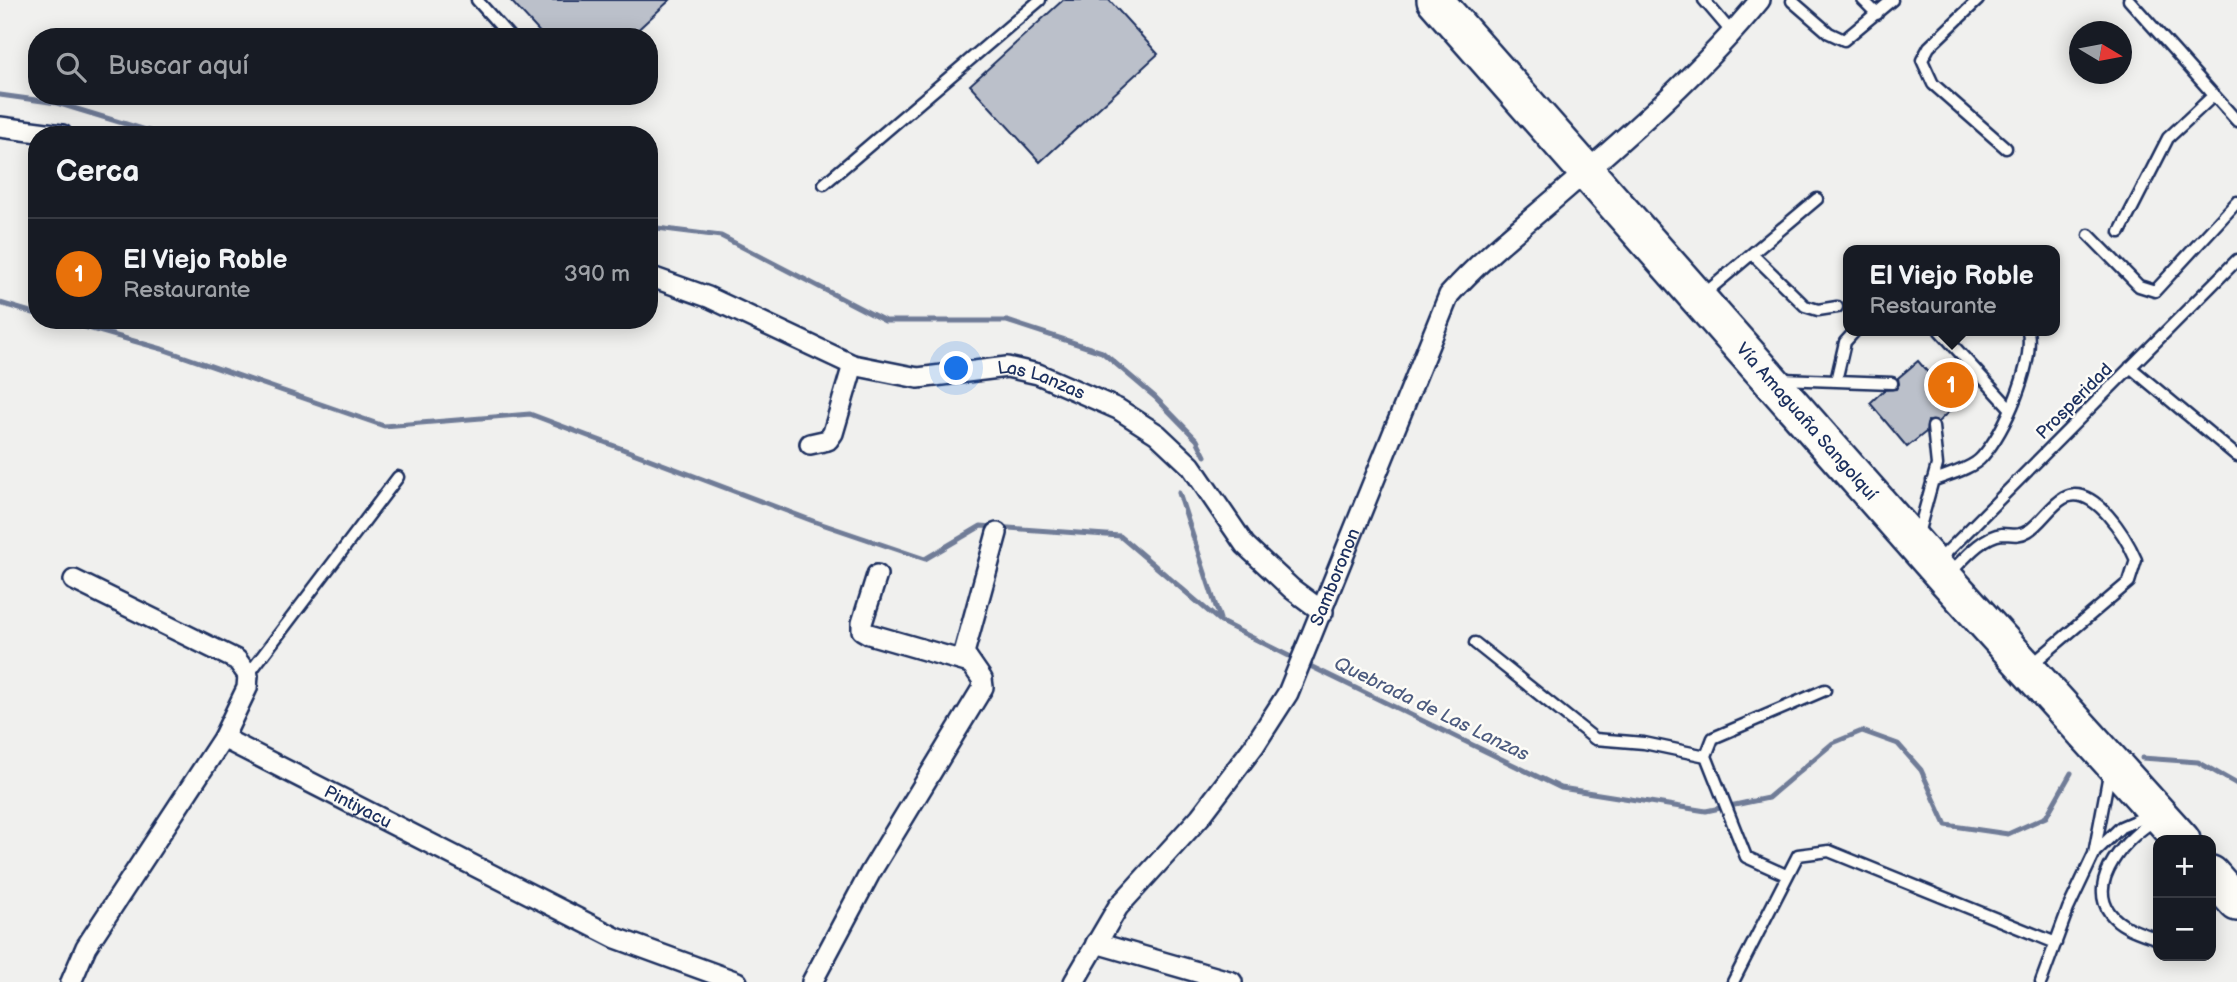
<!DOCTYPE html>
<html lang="es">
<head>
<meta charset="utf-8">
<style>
  :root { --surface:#171b24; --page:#242831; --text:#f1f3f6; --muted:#9ea1a6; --line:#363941; --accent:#0b8043 }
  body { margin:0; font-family:"Balsamiq Sans",sans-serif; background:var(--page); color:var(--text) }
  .controls { position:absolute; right:21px; bottom:21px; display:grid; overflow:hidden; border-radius:14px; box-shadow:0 4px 18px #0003 }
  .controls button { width:63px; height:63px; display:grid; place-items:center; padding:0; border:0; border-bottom:2px solid var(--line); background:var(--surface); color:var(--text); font:35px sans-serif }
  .compass { position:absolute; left:2069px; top:21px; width:63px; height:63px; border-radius:50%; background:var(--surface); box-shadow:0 4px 18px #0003; rotate:100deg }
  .you { position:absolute; left:957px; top:369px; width:24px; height:24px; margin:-18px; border:5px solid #fff; border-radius:50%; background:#1a73e8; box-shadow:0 0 0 10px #1a73e833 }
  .badge { display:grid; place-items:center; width:46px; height:46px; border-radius:50%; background:var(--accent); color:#fff; font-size:23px; font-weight:700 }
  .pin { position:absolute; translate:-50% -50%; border:4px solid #fff; box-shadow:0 2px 7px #0006 }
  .popup { position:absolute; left:1843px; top:245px; width:217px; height:91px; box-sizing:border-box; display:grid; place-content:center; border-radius:14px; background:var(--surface); filter:drop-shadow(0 2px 5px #0005); font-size:23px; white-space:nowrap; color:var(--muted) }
  .popup b { font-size:26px; color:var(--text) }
  .popup::after { content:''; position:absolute; left:50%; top:100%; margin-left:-14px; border:14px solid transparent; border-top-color:var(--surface) }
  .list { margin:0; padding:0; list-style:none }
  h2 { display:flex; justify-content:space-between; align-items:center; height:91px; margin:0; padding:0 28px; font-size:30px }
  h2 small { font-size:23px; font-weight:400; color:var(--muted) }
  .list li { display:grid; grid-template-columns:46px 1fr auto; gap:21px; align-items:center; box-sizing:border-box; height:112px; padding:0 28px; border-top:2px solid var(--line) }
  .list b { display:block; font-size:26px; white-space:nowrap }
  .list p { margin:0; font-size:23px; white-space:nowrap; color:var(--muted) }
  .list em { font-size:23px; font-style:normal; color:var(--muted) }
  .icon { flex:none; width:38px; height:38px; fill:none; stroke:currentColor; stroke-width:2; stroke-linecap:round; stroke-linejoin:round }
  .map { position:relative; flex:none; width:2237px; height:982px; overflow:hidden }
  .search { position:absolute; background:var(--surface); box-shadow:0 4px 18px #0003; left:28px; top:28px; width:630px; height:77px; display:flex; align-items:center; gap:18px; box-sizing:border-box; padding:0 24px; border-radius:28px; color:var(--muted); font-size:26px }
  .panel { position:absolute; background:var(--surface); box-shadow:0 4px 18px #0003; left:28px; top:126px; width:630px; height:203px; border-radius:28px }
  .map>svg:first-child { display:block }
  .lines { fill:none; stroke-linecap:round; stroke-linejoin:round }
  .stream { stroke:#6f7b97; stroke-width:5 }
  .building { fill:#bbc0ca; stroke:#1b2f5e; stroke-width:2 }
  .lane-casing { stroke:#1b2f5e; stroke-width:15 }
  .street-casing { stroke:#1b2f5e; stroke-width:24 }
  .highway-casing { stroke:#1b2f5e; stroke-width:40 }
  .lane { stroke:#fdfcf7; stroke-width:10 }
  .street { stroke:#fdfcf7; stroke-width:19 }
  .highway { stroke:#fdfcf7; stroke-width:35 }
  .labels { text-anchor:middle; stroke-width:5; stroke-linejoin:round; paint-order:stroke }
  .street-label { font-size:18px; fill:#1b2f5e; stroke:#fdfcf7 }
  .water-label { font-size:19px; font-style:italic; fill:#4c5b7f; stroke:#fdfcf7 }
</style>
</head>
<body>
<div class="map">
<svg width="2237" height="982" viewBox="0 0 2237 982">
  <rect width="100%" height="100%" fill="#f0f0ee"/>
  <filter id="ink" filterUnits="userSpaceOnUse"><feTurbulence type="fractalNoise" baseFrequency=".0143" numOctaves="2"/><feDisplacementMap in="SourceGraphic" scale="14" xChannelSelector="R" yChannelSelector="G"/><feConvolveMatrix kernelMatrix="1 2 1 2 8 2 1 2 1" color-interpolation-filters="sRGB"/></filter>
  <g filter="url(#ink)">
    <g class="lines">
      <path class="stream" d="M0,95L57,103L162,135
        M649,227L721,236L885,321H1007L1102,352L1155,397L1197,440L1205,456
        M0,303L37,314
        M60,320L162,349L384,426L530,414L813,521L925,559L981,526L1120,536L1221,622L1297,660
        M1179,493L1220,619
        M1306,664L1561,788L1706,811L1768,798L1833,743L1862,731L1898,744L1921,770L1946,825L2008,834L2046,817L2071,773
        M2142,758L2198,762L2237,784"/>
    </g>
    <path class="building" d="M510,0H670L630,37H544Z
      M1063,0H1109L1158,54L1040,162L970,85Z
      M1918,361L1956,405L1938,422L1928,421L1926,432L1907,447L1870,403L1884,390L1896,389L1899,384L1898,378Z"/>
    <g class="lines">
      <g class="lane-casing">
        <path id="lane" d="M477,0L510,37
          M1704,0L1733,34
          M1863,0L1877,14
          M1978,0L1929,47L1922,60L1933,84L2006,148
          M2129,0L2237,121
          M1792,1L1829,33L1844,40L1892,0
          M824,184L1040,0
          M2120,232L2168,138L2214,95
          M2089,235L2139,286L2155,291L2237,202
          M1752,254L1805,306L1818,310L1837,307
          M1704,294L1817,199
          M1940,331L2010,408
          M2130,367L2237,456
          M1781,379L1892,383
          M1836,381L1845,342L1855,331
          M1932,481C1946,475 1972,469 1982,457C2005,431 2034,365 2028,331
          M1918,534L1937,465L1933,427
          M1939,560L2237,260
          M1950,573C1963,560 1982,536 2002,534C2011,534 2018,537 2028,531C2041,523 2050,506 2064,498C2094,482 2127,539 2136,560L2129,582L2030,666
          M1475,643L1595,739L1644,743L1706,756
          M248,675L398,477
          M2156,820C2128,835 2086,881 2110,913C2121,928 2142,933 2158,939
          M2096,851L2121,827L2149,815
          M1786,875L1746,857L1706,756L1713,738L1825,690
          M1733,982L1798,855L1829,851L2056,943
          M2041,982L2068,909L2094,854L2109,774"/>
      </g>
      <g class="street-casing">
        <g id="street">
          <path d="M0,127L62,135"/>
          <path id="s1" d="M649,276L708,297L853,365L918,378L1007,367L1038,374L1118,409L1157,434L1191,466L1245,545L1292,589L1323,612"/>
          <path d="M810,444L828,440L833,433L853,365"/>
          <path d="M877,575L862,623V630L869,634L970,663"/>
          <path id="s2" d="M74,580L237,660L248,675L247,688L223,738L616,938L737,982"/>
          <path d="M1096,943L1232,982"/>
          <path d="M71,982L86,947L223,738"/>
          <path d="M812,982L870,873L983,687L982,679L964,653L997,533"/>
          <path id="s3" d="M1074,982L1118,907L1200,817L1254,746L1288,693L1449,295C1482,258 1522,227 1560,194C1629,135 1703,70 1760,0"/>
        </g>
      </g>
      <g class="highway-casing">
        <g id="highway">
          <path id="s4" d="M1435,0L1945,578L2182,840"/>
          <path d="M2211,874L2237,903"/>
        </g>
      </g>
      <use href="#lane" class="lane"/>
      <use href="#street" class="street"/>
      <use href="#highway" class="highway"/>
    </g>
  </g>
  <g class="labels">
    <g class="street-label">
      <text dy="6" stroke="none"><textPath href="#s1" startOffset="415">Las Lanzas</textPath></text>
      <text transform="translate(2074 401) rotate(-45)" y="6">Prosperidad</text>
      <text dy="6" stroke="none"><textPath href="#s4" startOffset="562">Vía Amaguaña Sangolquí</textPath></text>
      <text dy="6" stroke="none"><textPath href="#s3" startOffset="486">Samboronon</textPath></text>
      <text dy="6" stroke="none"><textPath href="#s2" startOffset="420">Pintiyacu</textPath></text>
    </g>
    <g class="water-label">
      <text transform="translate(1432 708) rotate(26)" y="7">Quebrada de Las Lanzas</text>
    </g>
  </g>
</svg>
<div class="controls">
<button>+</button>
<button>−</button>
</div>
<svg class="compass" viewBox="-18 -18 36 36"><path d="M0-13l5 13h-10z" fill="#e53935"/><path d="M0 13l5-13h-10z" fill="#9ea1a6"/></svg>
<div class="you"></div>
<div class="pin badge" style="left:1951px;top:385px;background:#e8710a">1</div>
<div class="popup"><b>El Viejo Roble</b>Restaurante</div>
<div class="search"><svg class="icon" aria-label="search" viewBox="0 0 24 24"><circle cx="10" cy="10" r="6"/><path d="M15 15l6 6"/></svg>Buscar aquí</div>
<section class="panel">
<h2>Cerca<small></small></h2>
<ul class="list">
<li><span class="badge" style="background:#e8710a">1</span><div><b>El Viejo Roble</b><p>Restaurante</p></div><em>390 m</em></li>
</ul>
</section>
</div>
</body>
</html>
